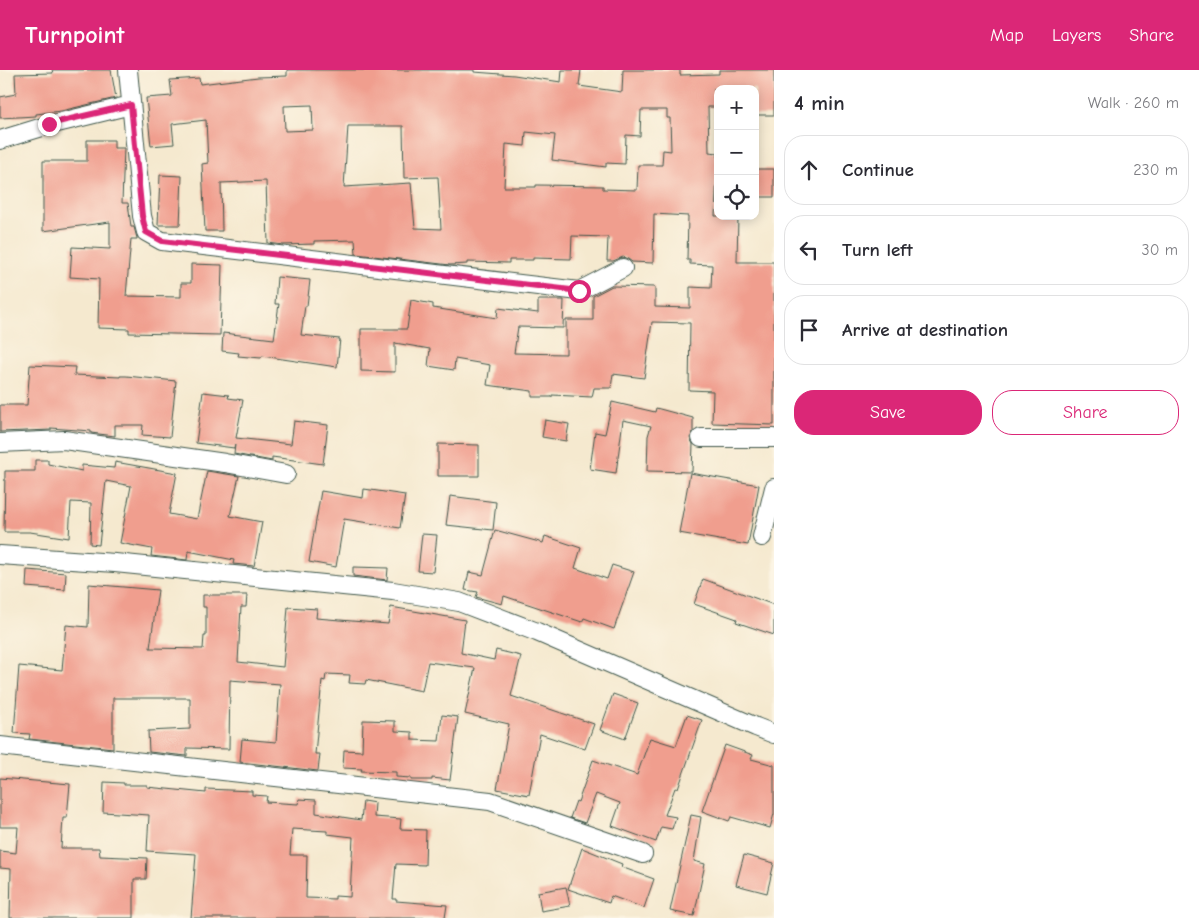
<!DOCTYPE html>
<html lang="en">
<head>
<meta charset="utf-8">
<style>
  :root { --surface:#fff; --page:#f7f7f7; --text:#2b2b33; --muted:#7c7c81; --line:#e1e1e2; --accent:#db2777 }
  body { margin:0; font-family:"Comic Neue",sans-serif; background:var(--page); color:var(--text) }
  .controls { position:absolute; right:15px; top:15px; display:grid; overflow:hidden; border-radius:10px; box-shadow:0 2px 12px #0003 }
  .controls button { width:45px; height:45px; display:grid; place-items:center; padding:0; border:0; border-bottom:1px solid var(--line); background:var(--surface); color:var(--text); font:25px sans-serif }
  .stop { position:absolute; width:15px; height:15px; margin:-11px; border:4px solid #db2777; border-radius:50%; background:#fff }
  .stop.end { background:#db2777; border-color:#fff; box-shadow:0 1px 5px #0008 }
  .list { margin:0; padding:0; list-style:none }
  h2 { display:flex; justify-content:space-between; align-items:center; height:65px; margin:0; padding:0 20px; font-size:21px }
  h2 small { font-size:16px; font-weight:400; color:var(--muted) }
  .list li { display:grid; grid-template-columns:32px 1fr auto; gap:15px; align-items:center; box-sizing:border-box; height:70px; margin:0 10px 10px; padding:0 10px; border:1px solid var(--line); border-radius:20px }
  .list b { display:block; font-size:19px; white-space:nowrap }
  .list em { font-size:16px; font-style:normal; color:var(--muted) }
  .actions { display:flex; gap:10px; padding:15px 20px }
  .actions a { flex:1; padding:11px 0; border:1px solid var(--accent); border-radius:20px; text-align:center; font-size:18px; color:var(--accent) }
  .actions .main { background:var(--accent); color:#fff }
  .icon { flex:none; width:28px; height:28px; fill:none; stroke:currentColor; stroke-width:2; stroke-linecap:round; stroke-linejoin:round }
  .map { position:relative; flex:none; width:774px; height:848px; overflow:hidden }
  header { display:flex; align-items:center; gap:30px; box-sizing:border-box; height:70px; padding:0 25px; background:var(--accent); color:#fff }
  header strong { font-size:24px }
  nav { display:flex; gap:28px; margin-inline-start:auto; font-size:18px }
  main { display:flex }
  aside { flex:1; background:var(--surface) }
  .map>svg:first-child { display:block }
  .building { fill:#f09e8e; fill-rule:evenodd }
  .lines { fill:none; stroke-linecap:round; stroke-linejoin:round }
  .minor-casing { stroke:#3f574b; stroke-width:20 }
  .minor { stroke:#fff; stroke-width:18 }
  .route { stroke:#db2777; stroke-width:6 }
</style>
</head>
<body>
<header>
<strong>Turnpoint</strong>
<nav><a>Map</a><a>Layers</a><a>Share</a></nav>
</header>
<main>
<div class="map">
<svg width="774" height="848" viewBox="0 0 774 848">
  <rect width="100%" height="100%" fill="#fcf5e5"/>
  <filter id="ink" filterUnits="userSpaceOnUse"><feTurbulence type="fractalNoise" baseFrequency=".02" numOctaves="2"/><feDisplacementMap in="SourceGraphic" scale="10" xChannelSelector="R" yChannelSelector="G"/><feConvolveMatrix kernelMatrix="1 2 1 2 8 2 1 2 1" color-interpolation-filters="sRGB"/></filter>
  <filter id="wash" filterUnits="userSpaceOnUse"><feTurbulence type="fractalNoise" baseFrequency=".0096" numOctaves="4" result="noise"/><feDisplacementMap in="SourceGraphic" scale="20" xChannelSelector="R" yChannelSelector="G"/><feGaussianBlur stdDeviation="1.12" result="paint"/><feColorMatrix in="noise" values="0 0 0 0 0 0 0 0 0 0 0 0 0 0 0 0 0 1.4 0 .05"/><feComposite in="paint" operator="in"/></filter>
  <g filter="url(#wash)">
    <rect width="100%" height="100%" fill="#f5e9cf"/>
    <g id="blocks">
      <path class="building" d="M52,0H111L116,28L61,41L36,44V46L0,48V27L16,24L15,4L53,3Z
        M287,0H474V2L514,5L561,12L562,0H581L579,16L622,22L623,0H680V5L719,4V0H774V45H755V19H714L715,37H708L709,82L718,83L715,146H738L737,192H774V355L712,353L713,321L689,320L690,253L652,252L644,308L613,304L611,318H594L592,327L552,325V327H532V321L487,315L490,295L455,289L454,300L428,296L430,279L395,273V302L361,301V259H407L411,230L433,234V238L497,248L498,238L538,243V230H564L563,258L518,257L514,283L566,284V250H593V226L612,216L655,217V237L690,238V217L711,218L712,195L690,194V190H687L688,146L654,144L653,193L632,192L628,189L623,187L613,191H607L608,167L572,166L571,189L533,188V190H509V193L467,192V194L450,195L356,184L355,170L314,171V174L283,175L268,173L266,111L221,113L222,161H205L202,94L208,93L206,50L172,54L174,74L151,76L146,28L172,26L170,10L199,8L200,14L258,7L287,6ZM312,35L313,60L285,61L284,36ZM641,40H667V48H670L671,81L663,80L662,95H638L637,120L603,119V116L536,115V117H504L506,74L525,76L526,62L555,65L552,90L606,97V93L625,94L626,65L640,66ZM348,56H403L404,108L438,107L441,159L415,158L411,113L344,117Z
        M87,70H114V78H124L122,133H128L131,157H134L137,168V169H131L126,226L181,227V213H191V194L222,195L220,265L129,263V259L98,258L99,209L70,207L72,177L110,179V152L43,161V91H87Z
        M755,99H774V127H755Z
        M160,105L182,106L180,155H158Z
        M277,207L310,210L307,236H305L301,265L340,269L337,297L262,286L261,288L238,286L239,283L222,281L223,263L274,269L279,234H275Z
        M30,295L75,297L74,305L120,307V306H126L176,311L170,367L142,365L143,355H115V366L91,363V361L51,358V360L0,362V335H27Z
        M203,322L229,325L228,328L243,330L236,368L291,374L294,351L328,355L323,394L272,387V391L234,384L235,374L234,378L196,373Z
        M612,332L655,342L656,338L693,348V362L690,368L693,374L692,402L647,401L648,366L651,356L623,350L616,403L590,399L595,362L605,364Z
        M545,350L569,354L566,371L542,367Z
        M438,374L479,375V406H438Z
        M35,390H48V394L82,401V395L114,398L115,392L177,403L169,444L197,449L207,401L239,406L230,446L262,452L254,496L233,494L234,490L188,481L187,490L151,486L152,479L120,473L131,416L106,411L99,475L90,474L91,433L71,432L69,468L30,462H4L5,401H35Z
        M690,403L759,415L748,475L679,463Z
        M364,419L405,425L400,458L344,449L336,497L309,492L321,421L363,428Z
        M450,426L496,432L493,460L446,455Z
        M495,460L543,473L545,466L581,478L575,498L607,509L612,495L634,502L614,559L584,548L582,552L504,526L502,534L476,527L478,522L465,520L469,502L483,505Z
        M422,464L437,465L433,502L418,501Z
        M353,497L388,498L387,510L353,506Z
        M27,500L66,503L65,520L26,517Z
        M703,509L774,535V565L736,552L737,549L694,534Z
        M89,514L158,520L150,578L203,579L204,566H206V537H203V525H247L246,537H241L238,592L283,597L288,537L317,539L316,548L388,554L391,537L465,550L461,583L494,590L496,580L521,586L511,626L594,654L585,679L540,664L529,725L497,719L509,654L465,644L475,598L428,592L422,621L366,610L365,614L349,613L350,605L326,604L325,611L322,610L315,684H320L318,701L240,692L242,669L276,672L280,614L230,610L229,679L187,678V686L149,682L148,661L190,659V628H113V678L29,669L30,664L14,663L19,596L62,600L66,555L88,557Z
        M613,624L638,633L625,669L600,660Z
        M442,645L458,647L450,710L432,708V710H411V708L396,707V702L361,701L362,699L343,698L344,680L362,681L363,650L395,651V661L412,662V670L439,671Z
        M687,645L702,650L678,719L675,718L665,745L676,747L672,759L661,757L656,772L612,756L620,733L596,724L585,753L570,748L576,731L578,732L593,690L637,705L650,668L676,676Z
        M725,675L753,685L751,689L774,695V744L770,758L731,747L729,751L702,741Z
        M0,708L70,714L67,748H63L61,778H99L100,786L147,788L146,809H134V848H10L11,799L0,798V781L16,783L18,757H0Z
        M104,712L124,713V715H147V717L206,723V719L252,721V725L267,726L266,732L298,734L299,729L316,730V743L361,750L363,731L375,733L374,747L401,749L400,759L426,760L425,795L396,794L393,829H396V831L447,835L445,848H191L196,784L147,781L149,745L103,742ZM292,759L327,761V764L353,767L350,827L335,826V829L306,828L307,785H290Z
        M691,745L701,747L694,791L705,794L694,846L670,841Z
        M582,778L622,794L621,797L654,809L644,838L611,826L609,833L568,819Z
        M744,785L774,793L767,823L736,815Z
        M566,817L570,836L541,841L538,822Z"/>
    </g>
  </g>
  <g filter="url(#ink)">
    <use href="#blocks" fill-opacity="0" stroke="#3f574b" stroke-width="1"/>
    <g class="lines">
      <g class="minor-casing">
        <path id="minor" d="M128,0L142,146L146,162L162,171L579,221L623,198
          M0,70L49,55L131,35
          M701,368H774
          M0,373L64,370L225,393L286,404
          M762,467L774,418
          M0,485L115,493L393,521L459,532L537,562L756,657L774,664
          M0,676L490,731L643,784"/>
      </g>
      <use href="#minor" class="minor"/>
    </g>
  </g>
  <g class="lines" filter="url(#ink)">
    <path class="route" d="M49,54L131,35L142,146L146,162L162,171L579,221"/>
  </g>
</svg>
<div class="controls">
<button>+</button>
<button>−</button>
<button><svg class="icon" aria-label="locate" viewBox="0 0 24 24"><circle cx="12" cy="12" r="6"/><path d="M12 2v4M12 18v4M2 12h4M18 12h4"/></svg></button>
</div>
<div class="stop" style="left:579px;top:221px"></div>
<div class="stop end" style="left:49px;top:54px"></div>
</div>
<aside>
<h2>4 min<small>Walk · 260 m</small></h2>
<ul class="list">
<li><svg class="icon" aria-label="ahead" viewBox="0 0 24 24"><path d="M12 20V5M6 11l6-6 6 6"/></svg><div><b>Continue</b></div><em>230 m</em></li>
<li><svg class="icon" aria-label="left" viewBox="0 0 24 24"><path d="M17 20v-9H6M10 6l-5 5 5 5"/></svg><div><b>Turn left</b></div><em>30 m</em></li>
<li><svg class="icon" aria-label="arrive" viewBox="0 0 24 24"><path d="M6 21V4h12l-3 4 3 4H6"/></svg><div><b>Arrive at destination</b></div></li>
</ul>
<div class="actions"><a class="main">Save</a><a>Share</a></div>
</aside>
</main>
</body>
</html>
